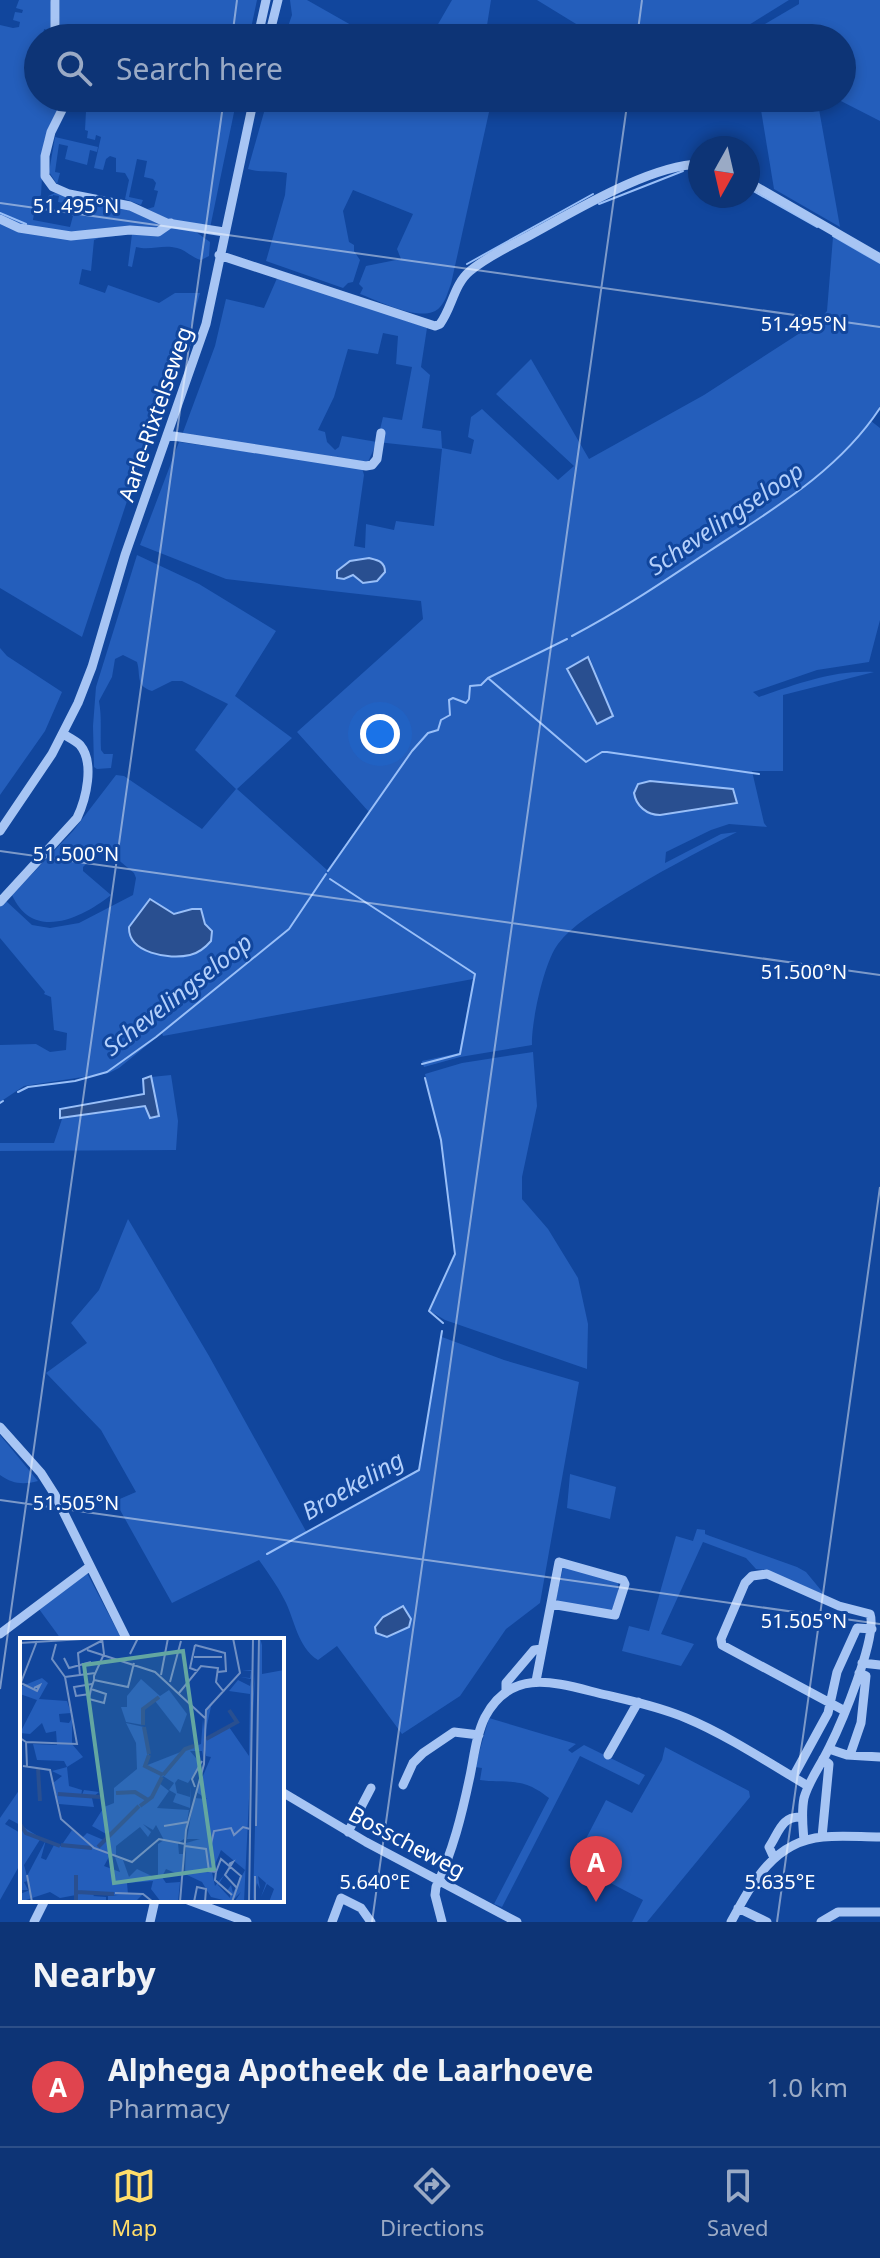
<!DOCTYPE html>
<html lang="en">
<head>
<meta charset="utf-8">
<style>
  :root { --surface:#0d3476; --page:#1b3f7e; --text:#f1f3f6; --muted:#9aaac5; --line:#2d4f88; --accent:#ffdd6a }
  body { margin:0; font-family:"Noto Sans",sans-serif; background:var(--page); color:var(--text) }
  .compass { position:absolute; left:688px; top:136px; width:72px; height:72px; border-radius:50%; background:var(--surface); box-shadow:0 4px 12px #0003; rotate:188deg }
  .you { position:absolute; left:380px; top:734px; width:28px; height:28px; margin:-20px; border:6px solid #fff; border-radius:50%; background:#1a73e8; box-shadow:0 0 0 12px #1a73e833 }
  .badge { display:grid; place-items:center; width:52px; height:52px; border-radius:50%; background:var(--accent); color:#fff; font-size:26px; font-weight:700 }
  .pin { position:absolute; translate:-50% -66px; filter:drop-shadow(0 2px 4px #0008) }
  .pin::after { content:''; position:absolute; top:42px; width:28px; height:24px; background:inherit; clip-path:polygon(0 0,100% 0,50% 100%) }
  .list { margin:0; padding:0; list-style:none }
  h2 { display:flex; justify-content:space-between; align-items:center; height:104px; margin:0; padding:0 32px; font-size:34px }
  h2 small { font-size:26px; font-weight:400; color:var(--muted) }
  .list li { display:grid; grid-template-columns:52px 1fr auto; gap:24px; align-items:center; box-sizing:border-box; height:120px; padding:0 32px; border-top:2px solid var(--line) }
  .list b { display:block; font-size:30px; white-space:nowrap }
  .list p { margin:0; font-size:26px; white-space:nowrap; color:var(--muted) }
  .list em { font-size:26px; font-style:normal; color:var(--muted) }
  .icon { flex:none; width:44px; height:44px; fill:none; stroke:currentColor; stroke-width:2; stroke-linecap:round; stroke-linejoin:round }
  .map { position:relative; flex:none; width:880px; height:1922px; overflow:hidden }
  .search { position:absolute; background:var(--surface); box-shadow:0 4px 12px #0003; left:24px; right:24px; top:24px; height:88px; display:flex; align-items:center; gap:20px; box-sizing:border-box; padding:0 28px; border-radius:44px; color:var(--muted); font-size:30px }
  .sheet { height:224px; background:var(--surface) }
  nav { display:flex; justify-content:space-around; align-items:center; box-sizing:border-box; height:112px; border-top:2px solid var(--line); background:var(--surface); font-size:22px; color:var(--muted) }
  nav a { display:grid; justify-items:center; gap:4px }
  nav .on { color:var(--accent) }
  .map>svg:first-child { display:block }
  .green { fill:#245ebb; fill-rule:evenodd }
  .water { fill:#294f90; stroke:#99bff8; stroke-width:2 }
  .lines { fill:none; stroke-linecap:round; stroke-linejoin:round }
  .stream { stroke:#99bff8; stroke-width:2 }
  .minor { stroke:#a7c5f4; stroke-width:9 }
  .ticks { fill:none; stroke:#fff; stroke-width:2; stroke-opacity:0.45 }
  .labels { text-anchor:middle; stroke-width:6; stroke-linejoin:round; paint-order:stroke }
  .street-label { font-size:22px; fill:#fff; stroke:#11469d }
  .water-label { font-size:24px; font-style:italic; fill:#b4d0fb; stroke:#11469d }
  .inset-river { fill:none; stroke:#294f90; stroke-width:4 }
  .inset-road { fill:none; stroke:#7090c4; stroke-width:2 }
  .view { fill:#63a6a1; fill-opacity:0.15; stroke:#63a6a1; stroke-width:4 }
  .inset-edge { fill:none; stroke:#fff; stroke-width:4 }
  .ticks-label { font-size:20px; text-anchor:middle; fill:#fff; stroke:#11469d; stroke-width:6; stroke-linejoin:round; paint-order:stroke }
</style>
</head>
<body>
<div class="map">
<svg width="880" height="1922" viewBox="0 0 880 1922">
  <rect width="100%" height="100%" fill="#11469d"/>
  <path class="green" d="M19,0H50L52,4L51,31L44,29L43,36L47,38H38V98H63L44,141L41,195L36,201L33,220L70,227L73,216L61,211L64,203L58,202L59,196L53,195L49,209L48,196L55,193L126,209L164,226L196,232L210,242L209,256L201,260C192,258 186,250 177,248C162,244 151,251 136,247L132,267L128,266L132,234L99,238L94,240L91,271L82,269L79,284L105,293L108,285L159,303L175,293H200L192,322L131,489L82,637L0,588V25L13,28L19,27L20,22L13,20L15,12L22,13L23,10L16,8Z
    M60,0H257L249,38H60Z
    M290,0H307L374,38H284L292,15Z
    M452,0H491L485,38H430Z
    M537,0H789L728,38H599Z
    M799,0H880V121L835,98H842V38H749L748,34L799,4Z
    M110,98H191L218,103L217,98H237L210,228L174,222L147,209L154,207L158,191L154,190L156,183L153,179L144,177L147,161L137,159L129,197L143,200L141,205L125,199L129,180L125,173L116,172V158L110,156L106,159L103,170L94,168L101,137L96,135L95,140L87,138L88,131L85,130L86,111L75,110L76,103L85,105L87,100L108,106Z
    M268,98H481L491,103L451,284C448,291 446,301 440,307C425,325 379,301 360,294L363,288L359,284L366,266L401,259L397,249L413,214L353,190L343,211L349,242L354,245V251L360,260L353,282L348,283L343,288L266,261L285,195L287,173C273,170 261,173 248,169Z
    M759,98H817L840,227L774,189Z
    M55,137L98,147L97,152L90,150L87,165L65,159L68,146L59,144L55,172L60,173L57,184L49,172Z
    M833,237L880,263V408L871,421L880,428V620L869,662L817,670L753,692L759,697C797,684 833,670 874,672L783,695V771H752L764,823L767,827L729,824L711,830L666,852L665,863L721,834L737,832C695,853 656,874 617,898C597,911 572,925 558,944C544,962 531,1023 532,1045L460,1057L424,1067L422,1061L459,1053L473,979L163,1036L162,1033L119,1068L109,1073L24,1086L0,1102V1045L36,1044L50,1052L66,1050L67,1033L54,1030L51,997L44,994L45,992L0,938V907L6,901L32,925L50,928L79,923L133,895L136,878L134,873L103,847L83,867V871L111,895C82,918 33,942 12,895L73,831L116,775L124,776L202,829L236,789L195,750L228,704L182,681H172L152,691C135,686 141,675 137,662L123,655L115,659L112,677L99,701C102,718 100,732 101,750L104,754H113L111,768L97,769L94,767L93,726L96,687L137,555L199,584L276,631L235,696L292,738L237,789L327,870L369,812L297,732L423,619L421,601L226,579L140,545L179,442L362,468L364,475L354,546L365,548L366,524L394,530L396,521L434,526L442,449L377,442L368,462L182,435L215,346L226,299L264,308L278,276L427,328L421,367L430,375L422,428L441,431L442,448L471,454L474,440L468,437L471,417L482,409L558,480L574,466L496,394L531,359L589,459L704,395L817,322L827,311ZM383,333L398,336L396,364L412,367L402,420L383,417L377,442L342,436L339,447L335,450L327,442L325,432L318,430L334,397L348,349L378,354ZM588,657L590,658L613,717L568,668ZM650,781L679,786L737,804L660,815L648,813L634,797L638,784ZM150,900L174,914L184,912L205,924L212,931L211,941L174,956L144,950L129,927Z
    M0,648L7,656L62,692L45,731L0,795Z
    M533,1052L537,1106L522,1177V1199L548,1229L578,1278L588,1324L587,1369L445,1320L430,1311L456,1253L441,1145L425,1074L462,1063Z
    M171,1075L178,1121L176,1150L0,1151V1143H54L62,1119L146,1106L159,1116L151,1077Z
    M128,1219L209,1356L307,1533L419,1470L442,1337L504,1360L579,1382L540,1603L506,1629L460,1696L402,1734L337,1646L318,1660C297,1647 295,1619 284,1599C277,1585 268,1573 259,1560L172,1603L115,1501L136,1492L101,1430L46,1373L87,1343L71,1323L99,1290Z
    M0,1435L38,1481C23,1485 13,1484 0,1475Z
    M570,1474L616,1487L610,1519L567,1508Z
    M697,1529L705,1530V1534L710,1536L797,1567L806,1572L825,1595L766,1570L756,1569L746,1558L703,1542L661,1634L694,1644L681,1666L622,1651L629,1626L649,1631L676,1536L693,1541Z
    M567,1567L618,1583V1595L612,1611L558,1602L556,1599L563,1568Z
    M86,1571L122,1640L61,1639L39,1609Z
    M489,1718L576,1744L568,1750L572,1753L584,1745L645,1775L639,1785L580,1756L502,1907L494,1904L549,1798C522,1776 509,1784 480,1780L482,1768L475,1767Z
    M665,1747L749,1791L750,1797L647,1922H632L643,1900L603,1879L599,1865L576,1858L606,1800L632,1813L662,1760Z
    M22,1786V1826L9,1819L5,1824L22,1834V1861L0,1900V1818Z"/>
  <path class="water" d="M369,558C377,560 385,561 385,572L377,581L363,583L353,575L344,579L337,578V571L350,561Z
    M588,657L613,716L597,724L567,669Z
    M650,781L733,789L737,803L660,815C647,815 636,806 634,793L638,784Z
    M150,899L174,914L192,909H201L205,924L212,931L211,941C205,948 199,953 190,955C169,960 128,953 129,927Z
    M151,1076L159,1116L150,1118L145,1106L60,1118V1109L144,1094L143,1079Z
    M403,1606L411,1619L409,1627L387,1637L376,1633L375,1627L383,1617Z"/>
  <g class="lines">
    <path class="stream" d="M748,188L817,227
      M599,204L683,171
      M0,213L26,224
      M833,236L880,263
      M467,264L593,194
      M572,636C620,611 663,582 708,552C770,511 838,472 880,408
      M488,678L586,762L602,752H607L759,774
      M328,871L412,751L428,733L438,730L441,720L450,715L449,700L453,698L466,703L469,699L470,686L481,685L488,678L567,639
      M330,879L475,974L460,1054L422,1064
      M425,1078L441,1140L455,1254L429,1311L443,1323
      M18,1092L28,1087L75,1081L107,1072L156,1037L289,929L326,874
      M0,1103L3,1101
      M267,1554L419,1470L442,1331"/>
    <path class="minor" d="M55,0V38
      M266,0L260,27L270,32
      M269,36L278,0
      M68,98L51,132L45,156V176L53,187L69,194L130,206L167,223L224,232
      M748,182L880,258
      M0,219L19,228L71,236L130,230L158,232L171,223
      M219,255L435,326L440,324C452,308 454,284 470,271C489,255 513,245 534,233C578,209 651,165 700,164
      M167,435L366,466L372,465L377,459L381,433
      M0,831L52,754L78,703L92,667L125,555L206,324L254,98
      M0,902L77,818C86,799 95,763 80,745C76,741 68,737 63,734
      M0,1427L41,1473L55,1495L127,1640
      M0,1634L89,1567
      M862,1663L880,1665
      M536,1681L559,1562L623,1580L625,1584L615,1615L551,1604
      M506,1691V1683L534,1650L542,1649
      M829,1749L847,1755L880,1757
      M608,1755L638,1702
      M850,1755L861,1723L866,1676L859,1673
      M793,1777L828,1713L837,1672L857,1628L872,1629
      M403,1785L413,1763L423,1753L454,1732L479,1735
      M282,1792L366,1842L517,1922
      M348,1832L371,1788
      M822,1837L829,1764L823,1759
      M804,1841C803,1826 801,1813 804,1798C809,1780 821,1765 829,1748C841,1724 878,1637 870,1614L839,1606L767,1574L752,1576L745,1583L721,1639L722,1645L845,1711
      M774,1858L769,1847C779,1833 781,1816 801,1817
      M188,1900L247,1922
      M738,1908L767,1922
      M34,1922L45,1900
      M150,1922L155,1900
      M332,1922L341,1898L361,1908L371,1922
      M442,1922L435,1895L436,1887C453,1851 462,1814 470,1776C474,1757 476,1735 485,1717C511,1668 554,1682 598,1693C627,1700 657,1706 686,1718C725,1734 771,1764 808,1786
      M731,1922C752,1883 774,1841 823,1837C842,1835 861,1837 880,1837
      M821,1922L838,1912H880"/>
  </g>
  <path class="ticks" d="M232,38L237,0M637,38L642,0M0,203L880,327M0,851L880,975M0,1500L880,1624M0,1689L224,98M372,1922L628,98M777,1922L880,1187"/>
  <g class="labels">
    <g class="street-label">
      <text transform="translate(155 414) rotate(-71)" y="8">Aarle-Rixtelseweg</text>
      <text transform="translate(407 1842) rotate(28)" y="8">Bosscheweg</text>
    </g>
    <g class="water-label">
      <text transform="translate(726 519) rotate(-34)" y="8">Schevelingseloop</text>
      <text transform="translate(178 995) rotate(-38)" y="8">Schevelingseloop</text>
      <text transform="translate(353 1486) rotate(-30)" y="8">Broekeling</text>
    </g>
  </g>
  <g transform="translate(20 1638)">
    <rect width="264" height="264" fill="#11469d"/>
    <path d="M240,0L242,7V36L264,32V264H249L254,251L247,246L241,259L246,245L238,238L240,251L237,245L233,264ZM222,32H232L233,55L235,36L224,264L215,263L221,254L211,264L191,259L182,244L165,236L166,205L180,201H167L174,160L187,161L176,154L191,119L186,118L183,102L184,124L182,113H170L181,126L168,145L158,141L155,145L157,155L170,159L171,146L170,170L153,164L156,156L149,152L154,145L143,138L139,145L149,153L137,170L169,172L164,201L158,205L159,216H163L162,238L146,231L142,239L146,245L160,244L158,264H141L131,251L133,243L107,245L108,256H123L115,264H88V258H98L77,255L73,258L86,259V264H45L56,263V257L40,260L30,254L0,264V256L10,252L8,243L4,244L8,252H0V187L21,200L4,227L7,238L26,202L21,220L26,222L35,205L41,208L52,192L62,200L67,195L86,203L88,197L72,188L84,169L94,165V150L117,131L116,105L106,85L124,89L129,118L125,128L181,106L183,81L184,91L187,71L189,67L192,64L184,101L209,89L229,118L230,56L209,53L218,42L230,48L231,41L220,39L230,40L231,33ZM123,186L133,192L136,187L144,202L138,206V241L117,231L109,239L103,222L95,219L100,234L84,228L90,217L75,210L96,218V208L120,189L128,199L131,194ZM201,212L225,232L213,255L211,247L207,253L203,249L210,255V260L198,247L205,236L195,248L192,234ZM22,40L28,45L19,61L47,63L51,75L39,76L40,84L49,85L52,80V106L63,119L47,129L49,148L62,152L61,159L64,152L79,154L72,160L74,169L39,166L33,145L42,138L32,133L47,129L44,123L17,122L13,106L37,107L36,93L26,95L22,85L10,96L0,95L17,62L0,56V49ZM121,41L140,58L149,52L167,76L160,95L135,63L123,71V87L106,84L101,69H107V58Z" fill="#245ebb" fill-rule="evenodd"/>
    <path class="inset-river" d="M123,87V71L139,59M124,89L129,116M186,101L217,84L209,72M129,117L125,128L143,137M18,131L20,163M143,137L165,111L174,108M96,155L115,154L128,162M38,156L80,159M120,168L132,159L142,139M0,186L6,195L40,208M41,207L72,210M78,209L119,168M56,237V264M57,254L94,256"/>
    <path class="inset-road" d="M0,5L78,0M36,6L32,21L45,39M175,7L205,15L206,33L198,34M175,7L170,30L178,33M67,12L135,34L185,80M110,16L118,0H174M174,19H202M44,20L49,30L71,24M141,37L148,0M60,38L58,15L83,2M45,39L75,35M74,42L108,49L114,25M150,44L161,3M1,45L17,53L20,47L14,50M0,47L17,3M71,51L86,56L84,65L69,61L71,51L74,42V38L84,16L82,0M159,55L181,28L198,30L196,44L204,54M70,56L56,58L54,49L72,46M0,100L6,104L7,128M6,104L57,106L45,39M3,128L30,132L41,181L74,210L112,224L139,201L165,206M175,149L172,141L182,123M144,188L168,184M236,188L239,0M191,206L194,193L211,190L214,197L223,189L230,191M165,208L186,211L189,233L196,234L201,221L221,238L212,264M209,226L213,224L205,237L217,250M196,234L195,242L212,257M7,237L12,264M95,255L123,256L133,264M160,264L166,192L184,126L186,72L220,35L213,0M174,264L177,249L186,251L185,264M229,264L233,0M235,264V238"/>
    <path class="view" d="M163,13L194,231L94,245L64,27Z"/>
    <rect width="264" height="264" class="inset-edge"/>
  </g>
  <g class="ticks-label">
    <text x="76" y="213">51.495°N</text>
    <text x="804" y="331">51.495°N</text>
    <text x="76" y="861">51.500°N</text>
    <text x="804" y="979">51.500°N</text>
    <text x="76" y="1510">51.505°N</text>
    <text x="804" y="1628">51.505°N</text>
    <text x="375" y="1889">5.640°E</text>
    <text x="780" y="1889">5.635°E</text>
  </g>
</svg>
<svg class="compass" viewBox="-18 -18 36 36"><path d="M0-13l5 13h-10z" fill="#e53935"/><path d="M0 13l5-13h-10z" fill="#9aaac5"/></svg>
<div class="you"></div>
<div class="pin badge" style="left:596px;top:1902px;background:#e0444e">A</div>
<div class="search"><svg class="icon" aria-label="search" viewBox="0 0 24 24"><circle cx="10" cy="10" r="6"/><path d="M15 15l6 6"/></svg>Search here</div>
</div>
<section class="sheet">
<h2>Nearby<small></small></h2>
<ul class="list">
<li><span class="badge" style="background:#e0444e">A</span><div><b>Alphega Apotheek de Laarhoeve</b><p>Pharmacy</p></div><em>1.0 km</em></li>
</ul>
</section>
<nav>
<a class="on"><svg class="icon" aria-label="map" viewBox="0 0 24 24"><path d="M3 6l6-2 6 2 6-2v14l-6 2-6-2-6 2zM9 4v14M15 6v14"/></svg>Map</a>
<a><svg class="icon" aria-label="directions" viewBox="0 0 24 24"><path d="M12 3l9 9-9 9-9-9zM9 14v-3h6M13 9l2 2-2 2"/></svg>Directions</a>
<a><svg class="icon" aria-label="saved" viewBox="0 0 24 24"><path d="M7 4h10v16l-5-4-5 4z"/></svg>Saved</a>
</nav>
</body>
</html>
